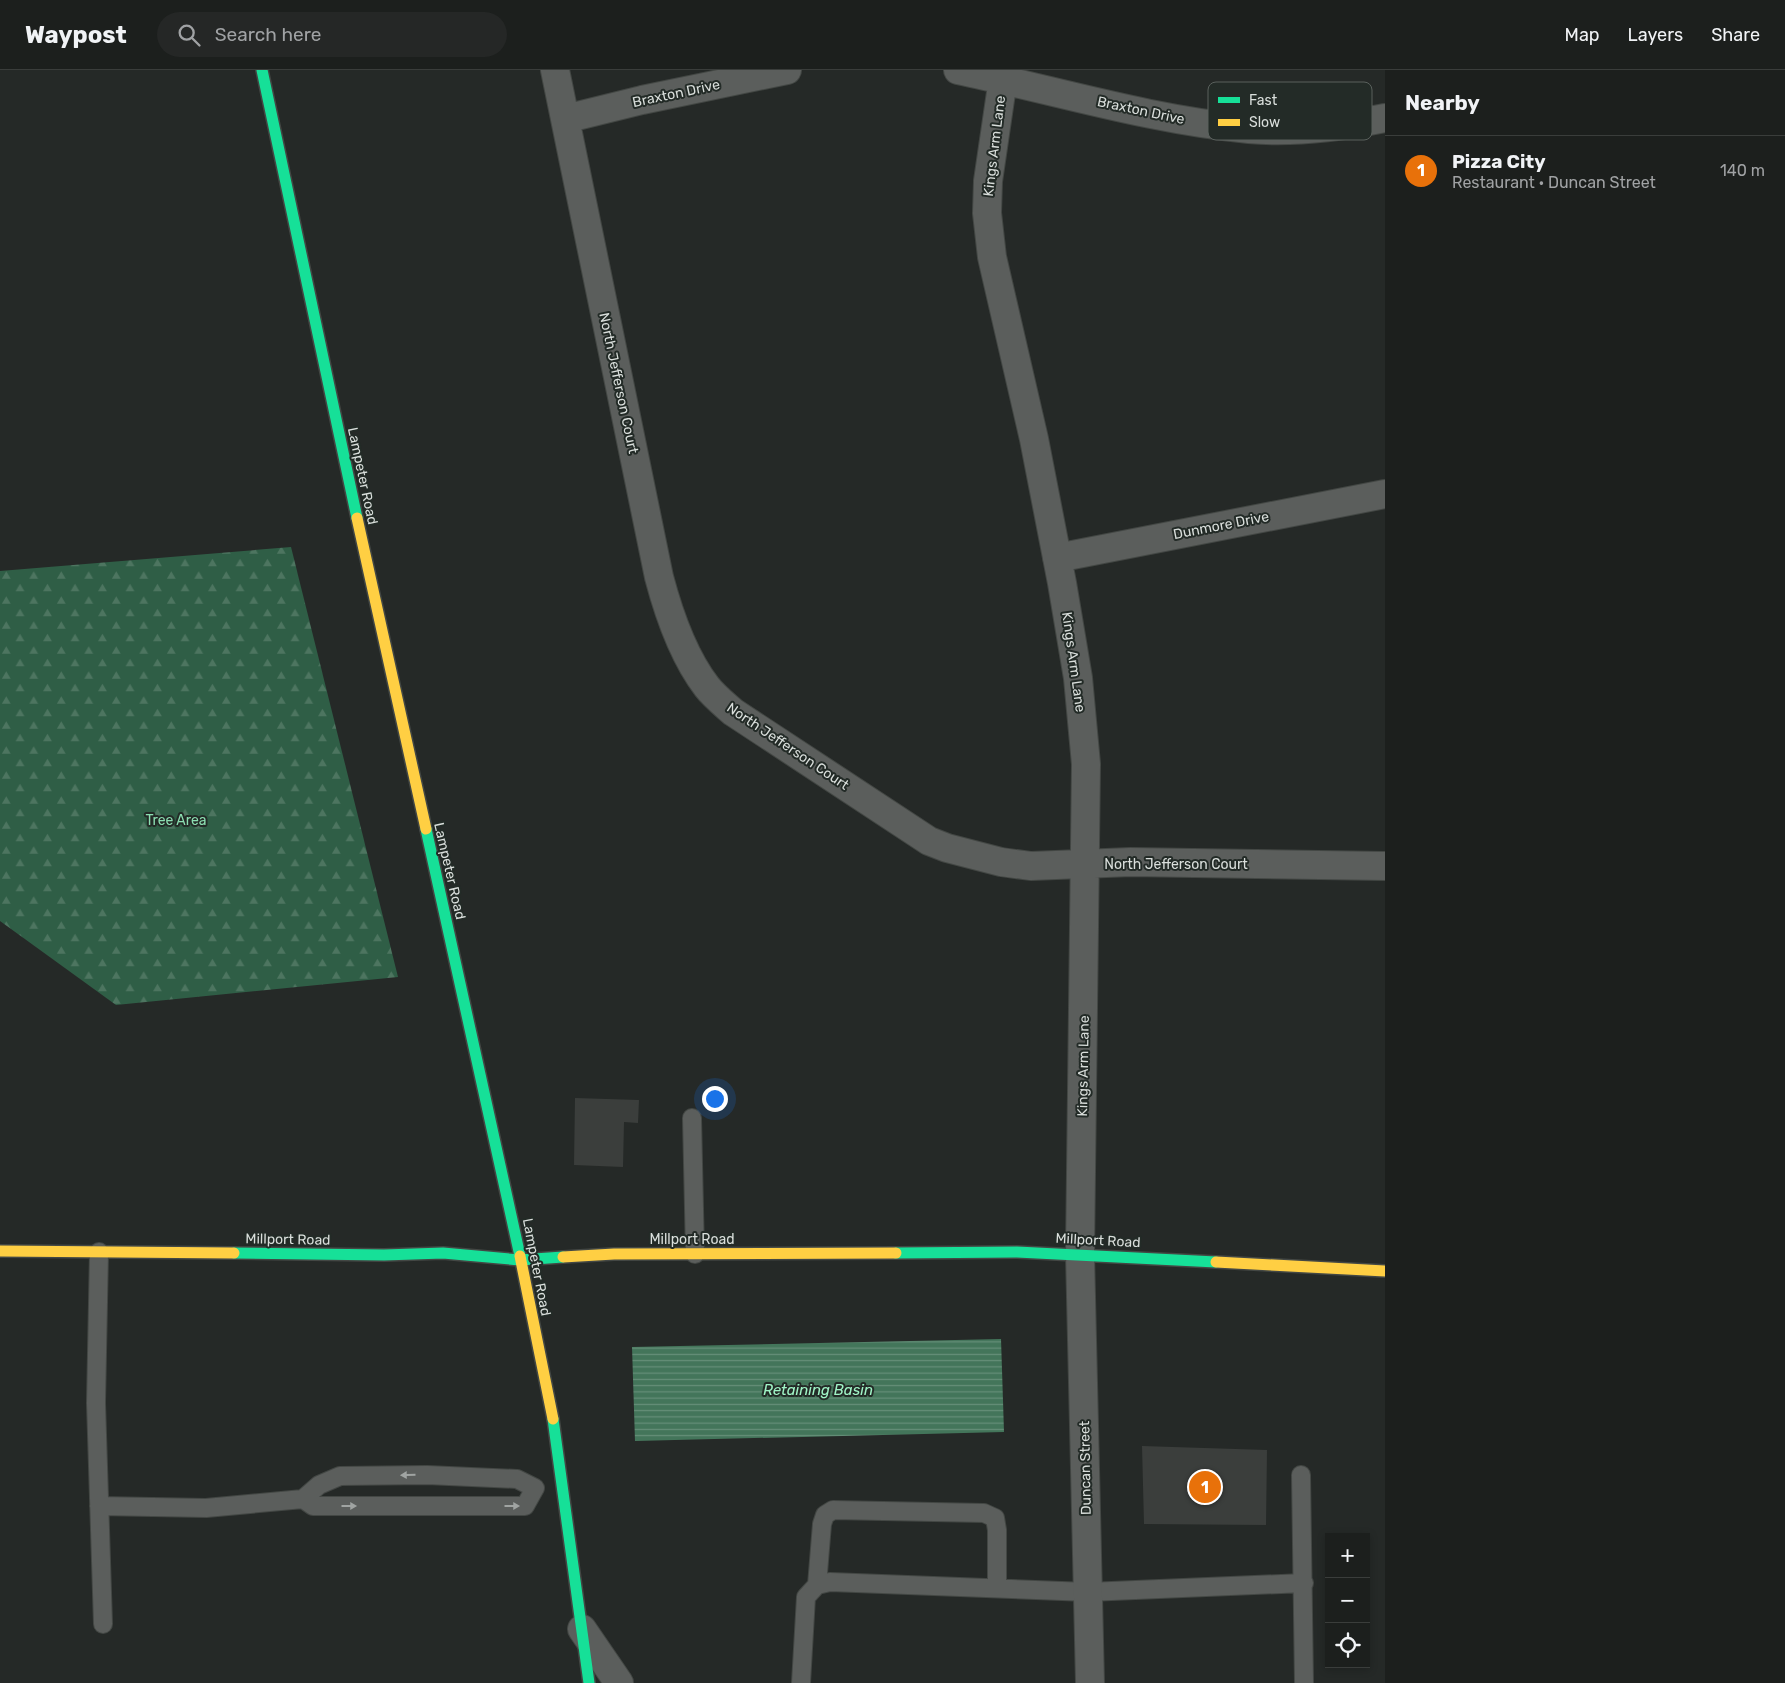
<!DOCTYPE html>
<html lang="en">
<head>
<meta charset="utf-8">
<style>
  :root { --surface:#1c1f1d; --page:#252726; --text:#f1f3f6; --muted:#a0a2a4; --line:#3a3d3b; --accent:#9a9f9c }
  body { margin:0; font-family:Rubik,sans-serif; background:var(--page); color:var(--text) }
  .controls { position:absolute; right:15px; bottom:15px; display:grid; overflow:hidden; border-radius:0px; box-shadow:0 2px 8px #0003 }
  .controls button { width:45px; height:45px; display:grid; place-items:center; padding:0; border:0; border-bottom:1px solid var(--line); background:var(--surface); color:var(--text); font:25px sans-serif }
  .you { position:absolute; left:714px; top:1028px; width:18px; height:18px; margin:-12px; border:4px solid #fff; border-radius:50%; background:#1a73e8; box-shadow:0 0 0 8px #1a73e833 }
  .badge { display:grid; place-items:center; width:32px; height:32px; border-radius:50%; background:var(--accent); color:#fff; font-size:16px; font-weight:700 }
  .pin { position:absolute; translate:-50% -50%; border:2px solid #fff; box-shadow:0 1px 5px #0006 }
  .list { margin:0; padding:0; list-style:none }
  h2 { display:flex; justify-content:space-between; align-items:center; height:65px; margin:0; padding:0 20px; font-size:21px }
  h2 small { font-size:16px; font-weight:400; color:var(--muted) }
  .list li { display:grid; grid-template-columns:32px 1fr auto; gap:15px; align-items:center; box-sizing:border-box; height:70px; padding:0 20px; border-top:1px solid var(--line) }
  .list b { display:block; font-size:19px; white-space:nowrap }
  .list p { margin:0; font-size:16px; white-space:nowrap; color:var(--muted) }
  .list em { font-size:16px; font-style:normal; color:var(--muted) }
  .icon { flex:none; width:28px; height:28px; fill:none; stroke:currentColor; stroke-width:2; stroke-linecap:round; stroke-linejoin:round }
  .map { position:relative; flex:none; width:1385px; height:1613px; overflow:hidden }
  header { display:flex; align-items:center; gap:30px; box-sizing:border-box; height:70px; padding:0 25px; background:var(--surface); border-bottom:1px solid var(--line) }
  header strong { font-size:24px }
  nav { display:flex; gap:28px; margin-inline-start:auto; font-size:18px }
  .search { width:350px; height:45px; background:var(--page); display:flex; align-items:center; gap:12px; box-sizing:border-box; padding:0 18px; border-radius:28px; color:var(--muted); font-size:19px }
  main { display:flex }
  aside { flex:1; background:var(--surface) }
  .map>svg:first-child { display:block }
  .forest { fill:url(#forest-firs) }
  .water { fill:url(#water-rules) }
  .building { fill:#3b3e3c }
  .lines { fill:none; stroke-linecap:round; stroke-linejoin:round }
  .lane-casing { stroke:#434744; stroke-width:20 }
  .street-casing { stroke:#434744; stroke-width:30 }
  .fast-casing { stroke:#434744; stroke-width:14 }
  .slow-casing { stroke:#434744; stroke-width:14 }
  .lane { stroke:#5b5e5c; stroke-width:18 }
  .street { stroke:#5b5e5c; stroke-width:28 }
  .fast { stroke:#16e098; stroke-width:11 }
  .slow { stroke:#ffcf43; stroke-width:11 }
  .oneway { fill:#a0a4a2 }
  .labels { text-anchor:middle; stroke-width:4; stroke-linejoin:round; paint-order:stroke }
  .street-label { font-size:14px; fill:#d9dedb; stroke:#232b27 }
  .park-label { font-size:14px; fill:#8cdfb2; stroke:#232b27 }
  .water-label { font-size:15px; font-style:italic; fill:#a0f4c6; stroke:#232b27 }
  .key { fill:#232b27; stroke:#5a615d; stroke-width:1 }
  .key-label { font-size:14px; fill:#d9dedb }
</style>
</head>
<body>
<header>
<strong>Waypost</strong>
<div class="search"><svg class="icon" aria-label="search" viewBox="0 0 24 24"><circle cx="10" cy="10" r="6"/><path d="M15 15l6 6"/></svg>Search here</div>
<nav><a>Map</a><a>Layers</a><a>Share</a></nav>
</header>
<main>
<div class="map">
<svg width="1385" height="1613" viewBox="0 0 1385 1613">
  <defs>
    <pattern id="forest-firs" width="22" height="20" patternUnits="userSpaceOnUse" patternTransform="scale(1.25)"><rect width="22" height="20" fill="#2f5e46"/><path d="M5 1l3.5 6h-7zM16 11l3.5 6h-7z" fill="#4d7560"/></pattern>
    <pattern id="water-rules" width="6" height="5" patternUnits="userSpaceOnUse" patternTransform="scale(1.25)"><rect width="6" height="5" fill="#43755a"/><path d="M0 2.5h6" fill="none" stroke="#668f79"/></pattern>
  </defs>
  <rect width="100%" height="100%" fill="#252927"/>
  <path class="forest" d="M291,477L398,907L116,935L0,851V501Z"/>
  <path class="water" d="M1001,1269L1004,1362L635,1371L632,1277Z"/>
  <path class="building" d="M575,1028L639,1030L638,1053L624,1052L623,1097L574,1095Z
    M1142,1376L1267,1380L1266,1455L1144,1454Z"/>
  <g class="lines">
    <g class="lane-casing">
      <path id="lane" d="M692,1048L695,1184
        M99,1182L96,1333L103,1554
        M1301,1405L1304,1613
        M99,1436L206,1438L303,1429L319,1415L340,1406L427,1405L517,1409L535,1418L525,1436H313L303,1429
        M817,1515L822,1454L825,1445L833,1440L984,1443L995,1448L997,1460V1518
        M801,1613L806,1527L817,1515L830,1512L1088,1522L1304,1513"/>
    </g>
    <g class="street-casing">
      <path id="street" d="M555,0L659,507C669,545 683,586 707,617C714,626 724,634 733,642L929,771L947,778L1001,792L1031,796L1131,792L1385,796
        M958,0C1054,20 1151,50 1249,59C1294,63 1341,57 1385,48
        M1003,9L988,111L987,143L992,187L1034,369L1062,513L1078,608L1086,694L1080,1184L1090,1613
        M565,49L642,30L787,0
        M1057,488L1385,424
        M582,1559L619,1613"/>
    </g>
    <g class="fast-casing">
      <path id="fast" d="M262,0L357,448
        M426,759L520,1186
        M234,1183L384,1185L443,1183L520,1190L563,1187
        M896,1183L1017,1182L1216,1192
        M553,1349L589,1613"/>
    </g>
    <g class="slow-casing">
      <path id="slow" d="M357,448L426,759
        M0,1181L234,1183
        M520,1186L553,1349
        M563,1187L614,1184L896,1183
        M1216,1192L1385,1201"/>
    </g>
    <use href="#lane" class="lane"/>
    <use href="#street" class="street"/>
    <use href="#fast" class="fast"/>
    <use href="#slow" class="slow"/>
  </g>
  <defs><path id="oneway-solid" d="M-6-.8H1V-3.2L6.5 0L1 3.2V.8H-6Z" transform="scale(1.25)"/></defs>
  <g class="oneway">
    <use href="#oneway-solid" transform="translate(408 1405) rotate(179)"/>
    <use href="#oneway-solid" transform="translate(349 1436)"/>
    <use href="#oneway-solid" transform="translate(512 1436)"/>
  </g>
  <g class="labels">
    <g class="street-label">
      <text transform="translate(676 23) rotate(-12)" y="5">Braxton Drive</text>
      <text transform="translate(1141 40) rotate(12)" y="5">Braxton Drive</text>
      <text transform="translate(994 76) rotate(-83)" y="5">Kings Arm Lane</text>
      <text transform="translate(619 313) rotate(78)" y="5">North Jefferson Court</text>
      <text transform="translate(363 406) rotate(78)" y="5">Lampeter Road</text>
      <text transform="translate(1221 455) rotate(-11)" y="5">Dunmore Drive</text>
      <text transform="translate(1074 592) rotate(82)" y="5">Kings Arm Lane</text>
      <text transform="translate(788 676) rotate(34)" y="5">North Jefferson Court</text>
      <text x="1176" y="799">North Jefferson Court</text>
      <text transform="translate(450 801) rotate(77)" y="5">Lampeter Road</text>
      <text transform="translate(1083 996) rotate(-89)" y="5">Kings Arm Lane</text>
      <text transform="translate(288 1169) rotate(1)" y="5">Millport Road</text>
      <text x="692" y="1174">Millport Road</text>
      <text transform="translate(1098 1170) rotate(3)" y="5">Millport Road</text>
      <text transform="translate(537 1197) rotate(79)" y="5">Lampeter Road</text>
      <text transform="translate(1085 1398) rotate(-91)" y="5">Duncan Street</text>
    </g>
    <g class="park-label">
      <text x="176" y="755">Tree Area</text>
    </g>
    <g class="water-label">
      <text x="818" y="1325">Retaining Basin</text>
    </g>
  </g>
  <rect x="1208" y="12" width="164" height="58" rx="8" class="key"/>
  <rect x="1218" y="27" width="22" height="6" fill="#16e098"/>
  <rect x="1218" y="49" width="22" height="7" fill="#ffcf43"/>
  <g class="key-label">
    <text x="1249" y="35">Fast</text>
    <text x="1249" y="57">Slow</text>
  </g>
</svg>
<div class="controls">
<button>+</button>
<button>−</button>
<button><svg class="icon" aria-label="locate" viewBox="0 0 24 24"><circle cx="12" cy="12" r="6"/><path d="M12 2v4M12 18v4M2 12h4M18 12h4"/></svg></button>
</div>
<div class="you"></div>
<div class="pin badge" style="left:1205px;top:1417px;background:#e8710a">1</div>
</div>
<aside>
<h2>Nearby<small></small></h2>
<ul class="list">
<li><span class="badge" style="background:#e8710a">1</span><div><b>Pizza City</b><p>Restaurant · Duncan Street</p></div><em>140 m</em></li>
</ul>
</aside>
</main>
</body>
</html>
